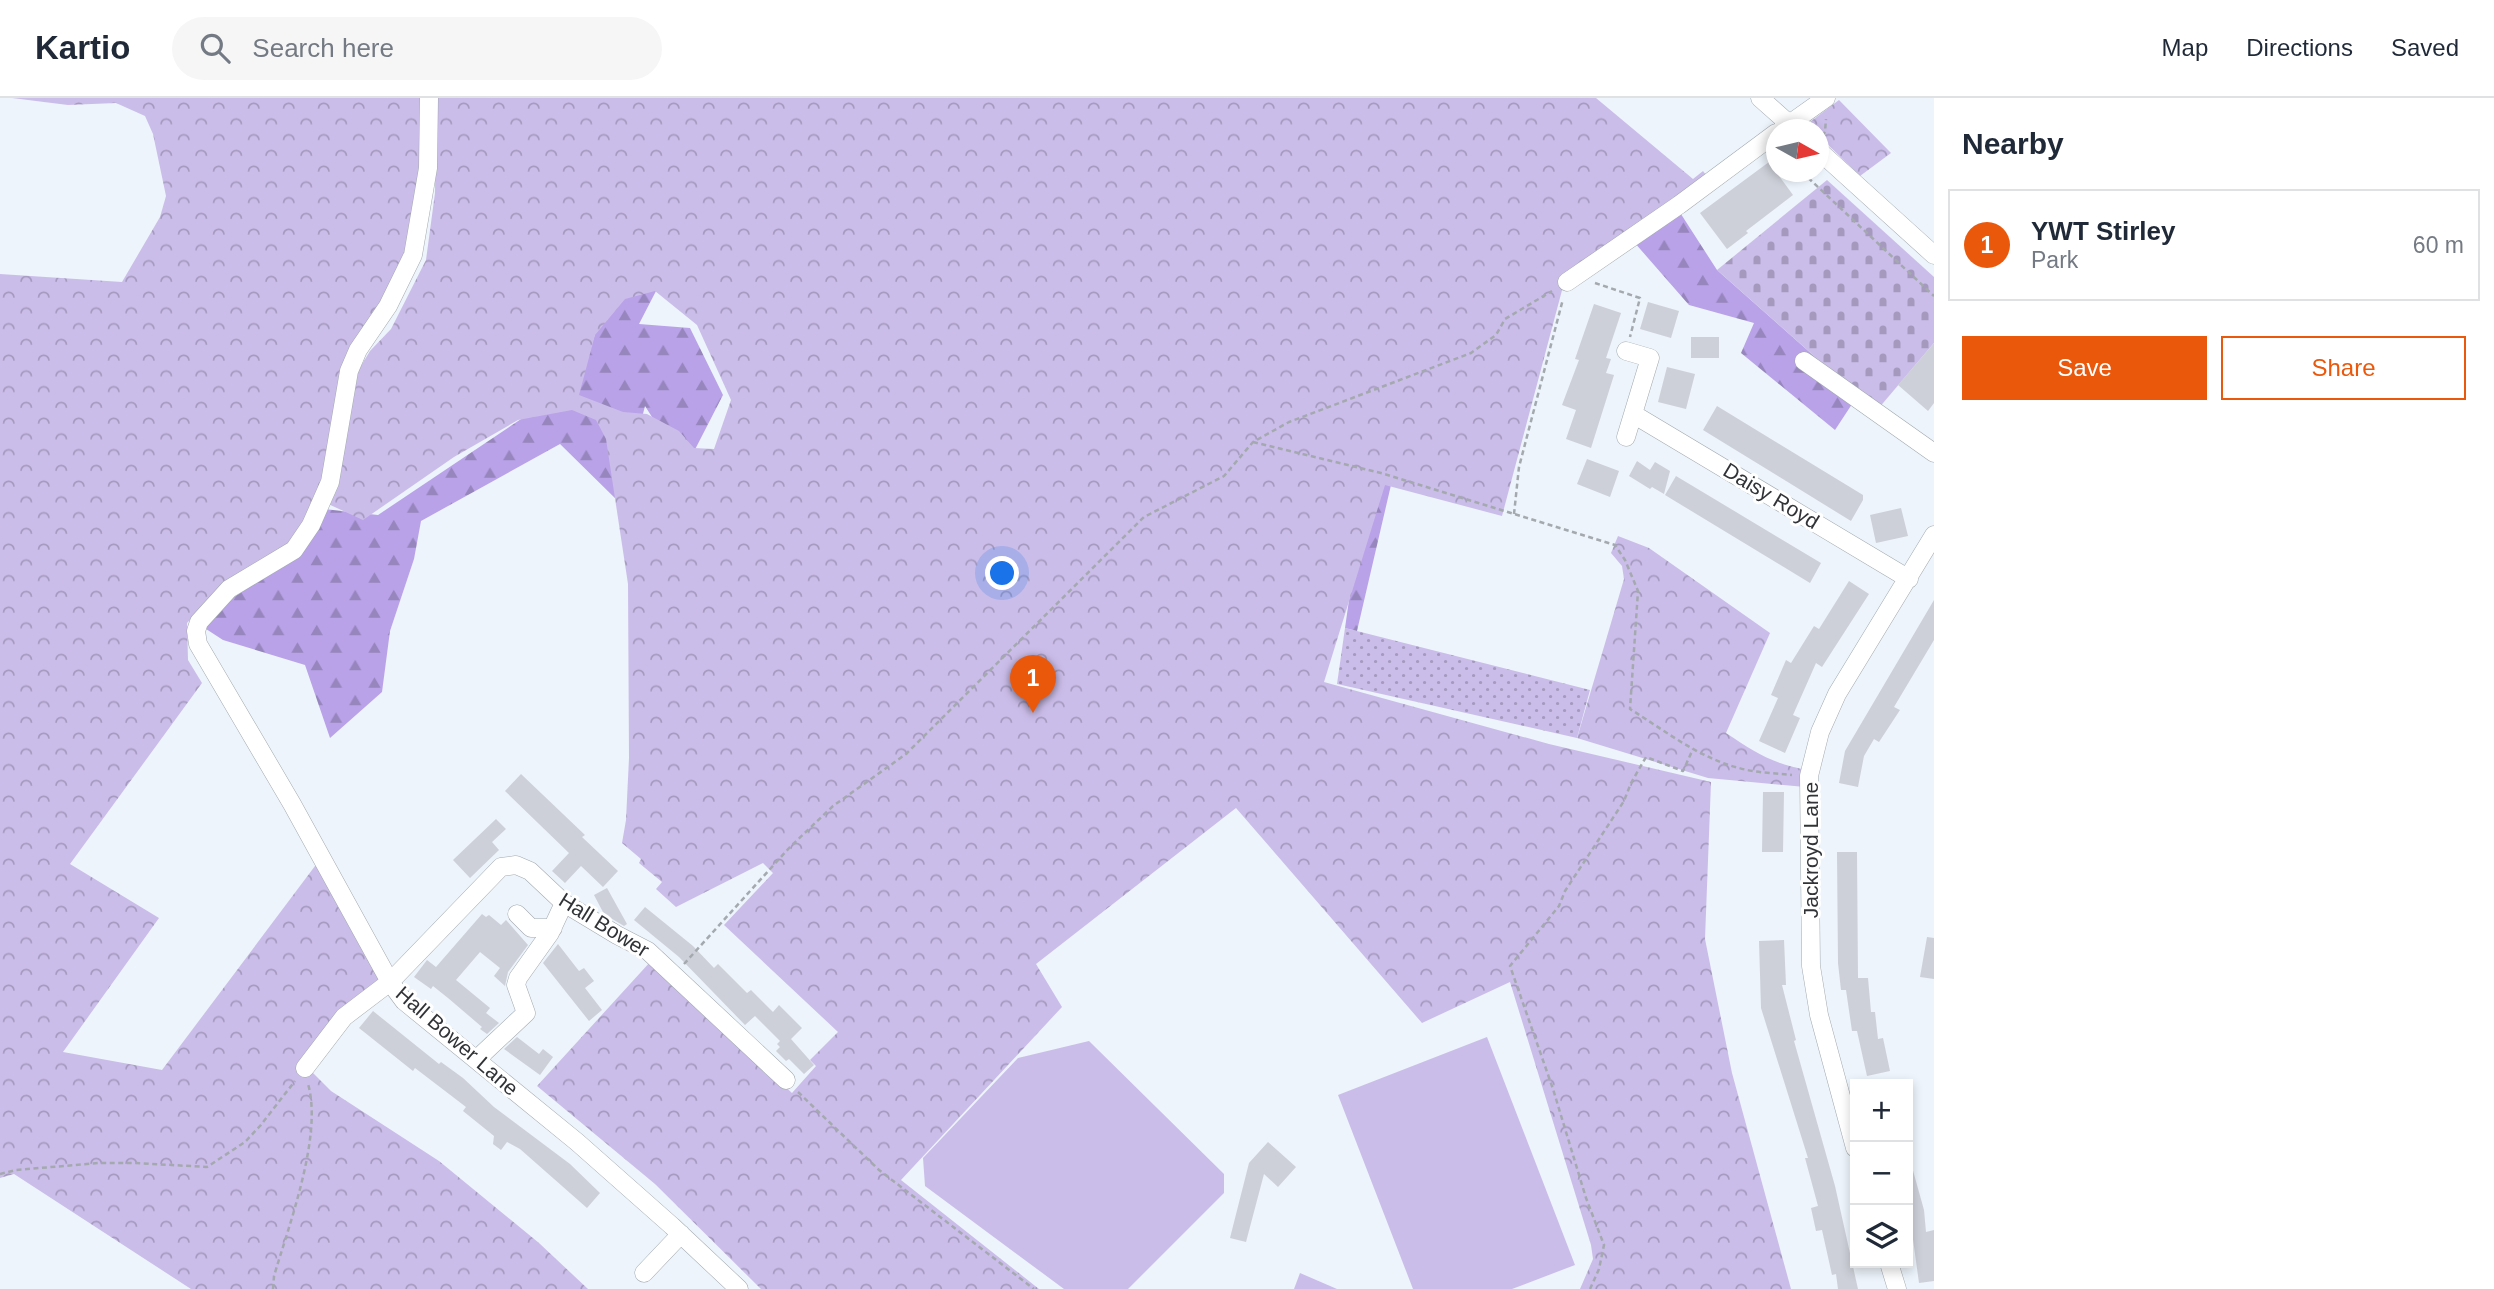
<!DOCTYPE html>
<html lang="en">
<head>
<meta charset="utf-8">
<style>
  :root { --surface:#fff; --page:#f6f6f7; --text:#1f2937; --muted:#747a83; --line:#e0e1e3; --accent:#ea580c }
  body { margin:0; font-family:Helvetica,sans-serif; background:var(--page); color:var(--text) }
  .controls { position:absolute; right:21px; bottom:21px; display:grid; overflow:hidden; border-radius:0px; box-shadow:0 4px 10px #0003 }
  .controls button { width:63px; height:63px; display:grid; place-items:center; padding:0; border:0; border-bottom:2px solid var(--line); background:var(--surface); color:var(--text); font:35px sans-serif }
  .compass { position:absolute; left:1766px; top:21px; width:63px; height:63px; border-radius:50%; background:var(--surface); box-shadow:0 4px 10px #0003; rotate:98deg }
  .you { position:absolute; left:1003px; top:476px; width:24px; height:24px; margin:-18px; border:5px solid #fff; border-radius:50%; background:#1a73e8; box-shadow:0 0 0 10px #1a73e833 }
  .badge { display:grid; place-items:center; width:46px; height:46px; border-radius:50%; background:var(--accent); color:#fff; font-size:23px; font-weight:700 }
  .pin { position:absolute; translate:-50% -58px; filter:drop-shadow(0 2px 4px #0008) }
  .pin::after { content:''; position:absolute; top:37px; width:24px; height:21px; background:inherit; clip-path:polygon(0 0,100% 0,50% 100%) }
  .list { margin:0; padding:0; list-style:none }
  h2 { display:flex; justify-content:space-between; align-items:center; height:91px; margin:0; padding:0 28px; font-size:30px }
  h2 small { font-size:23px; font-weight:400; color:var(--muted) }
  .list li { display:grid; grid-template-columns:46px 1fr auto; gap:21px; align-items:center; box-sizing:border-box; height:112px; margin:0 14px 14px; padding:0 14px; border:2px solid var(--line); border-radius:0px }
  .list b { display:block; font-size:26px; white-space:nowrap }
  .list p { margin:0; font-size:23px; white-space:nowrap; color:var(--muted) }
  .list em { font-size:23px; font-style:normal; color:var(--muted) }
  .actions { display:flex; gap:14px; padding:21px 28px }
  .actions a { flex:1; padding:16px 0; border:2px solid var(--accent); border-radius:0px; text-align:center; font-size:24px; color:var(--accent) }
  .actions .main { background:var(--accent); color:#fff }
  .icon { flex:none; width:38px; height:38px; fill:none; stroke:currentColor; stroke-width:2; stroke-linecap:round; stroke-linejoin:round }
  .map { position:relative; flex:none; width:1934px; height:1191px; overflow:hidden }
  header { display:flex; align-items:center; gap:42px; box-sizing:border-box; height:98px; padding:0 35px; background:var(--surface); border-bottom:2px solid var(--line) }
  header strong { font-size:33px }
  nav { display:flex; gap:38px; margin-inline-start:auto; font-size:24px }
  .search { width:490px; height:63px; background:var(--page); display:flex; align-items:center; gap:18px; box-sizing:border-box; padding:0 24px; border-radius:38px; color:var(--muted); font-size:26px }
  main { display:flex }
  aside { flex:1; background:var(--surface) }
  .map>svg:first-child { display:block }
  .grass { fill:url(#grass-dots) }
  .forest { fill:url(#forest-firs) }
  .cemetery { fill:url(#cemetery-stones) }
  .park { fill:url(#park-crowns); fill-rule:evenodd }
  .pitch { fill:#cbbde9 }
  .building { fill:#cdd0d8 }
  .lines { fill:none; stroke-linecap:round; stroke-linejoin:round }
  .minor-casing { stroke:#a2a9af; stroke-width:19 }
  .path { stroke:#a4a9af; stroke-width:2.5; stroke-dasharray:5 3.5; stroke-linecap:butt }
  .minor { stroke:#fff; stroke-width:18 }
  .labels { text-anchor:middle; stroke-width:6; stroke-linejoin:round; paint-order:stroke }
  .street-label { font-size:21px; fill:#313336; stroke:#fff }
</style>
</head>
<body>
<header>
<strong>Kartio</strong>
<div class="search"><svg class="icon" aria-label="search" viewBox="0 0 24 24"><circle cx="10" cy="10" r="6"/><path d="M15 15l6 6"/></svg>Search here</div>
<nav><a>Map</a><a>Directions</a><a>Saved</a></nav>
</header>
<main>
<div class="map">
<svg width="1934" height="1191" viewBox="0 0 1934 1191">
  <defs>
    <pattern id="grass-dots" width="8" height="8" patternUnits="userSpaceOnUse" patternTransform="scale(1.75)"><rect width="8" height="8" fill="#cbbde9"/><path d="M2 2h.1M6 6h.1" fill="none" stroke="#a59abe" stroke-width="1.8" stroke-linecap="round"/></pattern>
    <pattern id="forest-firs" width="22" height="20" patternUnits="userSpaceOnUse" patternTransform="scale(1.75)"><rect width="22" height="20" fill="#b9a2e8"/><path d="M5 1l3.5 6h-7zM16 11l3.5 6h-7z" fill="#9785bd"/></pattern>
    <pattern id="cemetery-stones" width="16" height="16" patternUnits="userSpaceOnUse" patternTransform="scale(1.75)"><rect width="16" height="16" fill="#cbbde9"/><path d="M2 7V4a2 2 0 0 1 4 0v3zM10 15v-3a2 2 0 0 1 4 0v3z" fill="#a59abe"/></pattern>
    <pattern id="park-crowns" width="20" height="18" patternUnits="userSpaceOnUse" patternTransform="scale(1.75)"><rect width="20" height="18" fill="#cbbde9"/><path d="M2 6a3 3 0 1 1 6 0M12 15a3 3 0 1 1 6 0" fill="none" stroke="#a59abe"/></pattern>
  </defs>
  <rect width="100%" height="100%" fill="#edf4fb"/>
  <path class="grass" d="M1345,530L1590,592L1577,640L1337,586Z"/>
  <path class="forest" d="M702,104L639,226L690,230L723,297L685,371L645,308L620,405L560,346L421,423L414,461L390,533L382,594L330,640L305,567L223,542L203,529L234,499L299,458L324,411L378,417L551,301L589,254L636,114Z
    M1679,113L1717,172L1858,297L1835,332L1741,255L1754,225L1689,207L1634,144Z
    M1375,383L1391,387L1357,533L1345,530L1364,397Z"/>
  <path class="cemetery" d="M1827,82L1934,179V245L1878,311L1858,297L1717,172Z"/>
  <path class="park" d="M12,0H421L420,92L401,170L374,220L314,410L291,443L269,461L217,494L187,525L188,562L202,585L70,766L159,820L63,954L162,972L318,764L379,881L304,966L331,993L439,1063L539,1145L588,1191H191L14,1076L0,1080V176L122,184L160,119L166,98L153,36L145,18L116,5L68,7Z
    M436,0H1596L1693,81L1703,73L1710,82L1565,181L1502,418L1385,387L1324,584L1549,646L1711,684L1705,841L1732,975L1791,1191H1580L1593,1161L1591,1147L1510,884L1422,925L1236,710L1036,866L1062,909L901,1082L1039,1191H761L655,1086L537,988L651,863L792,995L816,968L810,962L838,934L724,827L773,775L763,765L676,809L656,791L662,784L639,765L641,761L622,745L626,722L629,660L628,486L606,341L596,322L572,312L518,322L454,359L363,422L326,405L358,273L370,253L391,231L426,162L435,95ZM655,193L697,227L731,302L714,351L694,350L679,333L647,316L623,314L579,297L595,237L625,201Z
    M1839,2L1891,55L1860,78L1819,38L1818,32L1812,31L1806,27Z
    M1618,438L1649,450L1770,535L1726,635C1756,655 1771,665 1807,672L1805,689L1708,680L1577,640L1624,481L1622,468L1611,455Z"/>
  <path class="pitch" d="M1487,939L1575,1167L1512,1191H1413L1338,997Z
    M1089,943L1224,1076V1095L1128,1191H1064L925,1088L923,1060L1018,960Z
    M1300,1175L1337,1191H1294Z"/>
  <path class="building" d="M1769,64L1793,97L1746,133L1748,135L1727,151L1700,115Z
    M1648,204L1679,213L1671,240L1640,231Z
    M1594,206L1621,215L1606,260L1611,261L1606,275L1614,277L1591,350L1566,341L1576,312L1562,307L1579,262L1575,261Z
    M1691,239H1719V260H1691Z
    M1934,245V305L1928,313L1898,287Z
    M1667,269L1695,276L1686,311L1658,304Z
    M1717,308L1863,397V402L1851,423L1703,332Z
    M1587,361L1619,373L1610,399L1577,386Z
    M1637,363L1650,372L1655,364L1670,373L1664,396L1652,389L1650,391L1629,378Z
    M1676,378L1821,465L1810,485L1665,397Z
    M1901,410L1908,438L1876,445L1870,417Z
    M1849,483L1869,496L1822,569L1816,565L1793,617L1800,620L1785,655L1759,643L1778,600L1771,597L1786,562L1791,565L1814,528L1819,531Z
    M1934,502V542L1894,609L1900,612L1879,644L1874,641L1864,658L1858,689L1839,685L1845,653Z
    M521,676L585,737L582,739L618,773L603,789L581,768L565,785L552,773L569,755L505,693Z
    M1763,694H1784L1783,754H1762Z
    M496,721L506,731L492,744L499,752L470,780L453,762Z
    M1837,754H1857L1858,880H1868L1871,914H1875L1878,941L1883,940L1890,973L1867,978L1857,933H1852L1846,892H1841L1838,865Z
    M607,790L627,826L624,828L604,816L594,797Z
    M645,809L693,848L714,870L718,866L747,895L751,892L773,914L779,907L802,930L791,941L814,967L804,976L789,961L786,963L776,953L780,949L777,946L780,943L755,918L745,927L679,859L634,822Z
    M482,816L486,819L489,817L501,827L506,822L528,847L508,874L505,888L494,878L500,870L480,854L456,882L490,910L486,915L499,925L487,936L480,931L482,929L448,900L433,888L431,891L414,879L427,862L436,869Z
    M1927,839L1934,840V881L1920,879Z
    M1784,842L1786,887H1782L1796,942L1794,943L1835,1088L1858,1191H1838L1836,1176L1832,1177L1822,1132L1816,1133L1811,1110L1818,1108L1805,1060H1808L1761,910L1759,843Z
    M558,846L579,873L584,870L594,883L585,890L602,912L589,923L543,865Z
    M373,913L439,966L441,964L463,980L494,1009L570,1066L600,1095L587,1110L520,1051L507,1044L501,1052L493,1046L494,1038L463,1013L466,1009L415,970L413,973L359,930Z
    M517,939L539,956L543,951L553,959L540,977L504,951Z
    M1268,1044L1296,1069L1278,1089L1264,1076L1246,1144L1230,1140L1249,1065Z
    M1908,1069H1912L1924,1112L1926,1134L1934,1132V1183L1919,1185L1908,1105Z"/>
  <g class="lines">
    <g class="minor-casing">
      <path id="minor" d="M429,0L428,70L413,157L388,208L358,252L349,273L330,384L311,427L294,452L229,491L199,524L196,533L198,546L292,706L390,884L404,903L577,1044L672,1128L739,1191
        M1760,0L1796,32
        M1781,32L1826,0
        M1818,52L1934,157
        M1567,184L1679,107L1776,35
        M1626,253L1650,260L1633,316L1909,481
        M1804,263L1934,355
        M1626,339L1633,316
        M517,816L531,830H553
        M477,961L526,915L516,887L518,880L550,835L564,805
        M305,970L344,919L390,884L501,769L516,767L530,773L564,805L617,837L648,853L786,982
        M1855,1050L1819,917L1811,868L1809,678L1820,634L1837,596L1934,437
        M1889,1165L1897,1191
        M644,1175L681,1136"/>
    </g>
    <path class="path" d="M1822,38L1825,34L1826,21
      M1802,74L1934,198
      M1595,185L1640,200L1630,239
      M1253,344L1381,375L1615,447L1625,462L1638,493L1630,611C1664,632 1699,660 1739,670C1756,675 1775,675 1792,677
      M1514,416L1519,369L1563,201
      M684,866L790,749L833,708L906,656L1144,419L1224,378L1253,344L1289,324L1471,255L1496,237L1505,221L1552,193
      M798,994L879,1072L1034,1191
      M0,1076L16,1072L99,1065H136L207,1069L245,1044L260,1028L295,983
      M273,1191L274,1178C289,1127 323,1037 308,986
      M1590,1191L1599,1171L1604,1147L1586,1100L1553,991L1510,868L1559,808L1565,793L1624,703L1631,685L1646,659L1683,673L1693,651"/>
    <use href="#minor" class="minor"/>
  </g>
  <g class="labels">
    <g class="street-label">
      <text transform="translate(1771 398) rotate(31)" y="7">Daisy Royd</text>
      <text transform="translate(1811 752) rotate(-90)" y="7">Jackroyd Lane</text>
      <text transform="translate(604 827) rotate(32)" y="7">Hall Bower</text>
      <text transform="translate(457 943) rotate(41)" y="7">Hall Bower Lane</text>
    </g>
  </g>
</svg>
<div class="controls">
<button>+</button>
<button>−</button>
<button><svg class="icon" aria-label="layers" viewBox="0 0 24 24"><path d="M12 4l9 5-9 5-9-5zM3 14l9 5 9-5"/></svg></button>
</div>
<svg class="compass" viewBox="-18 -18 36 36"><path d="M0-13l5 13h-10z" fill="#e53935"/><path d="M0 13l5-13h-10z" fill="#747a83"/></svg>
<div class="you"></div>
<div class="pin badge" style="left:1033px;top:615px">1</div>
</div>
<aside>
<h2>Nearby<small></small></h2>
<ul class="list">
<li><span class="badge">1</span><div><b>YWT Stirley</b><p>Park</p></div><em>60 m</em></li>
</ul>
<div class="actions"><a class="main">Save</a><a>Share</a></div>
</aside>
</main>
</body>
</html>
